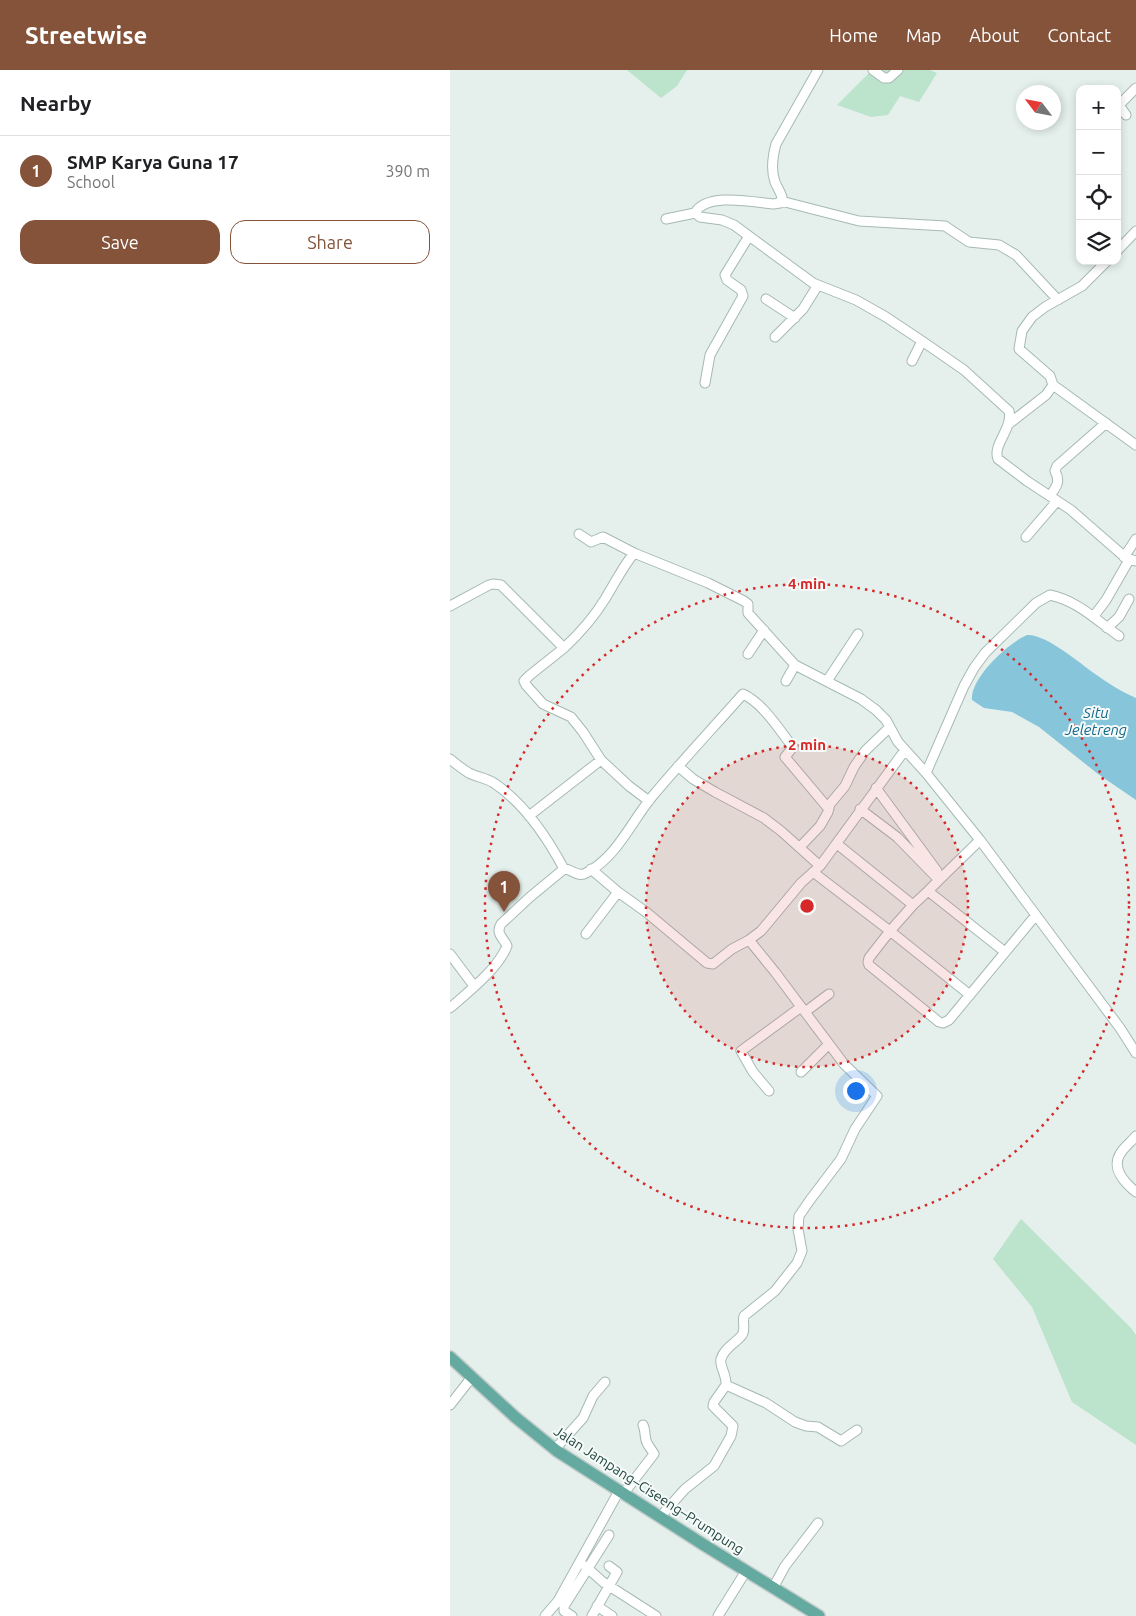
<!DOCTYPE html>
<html lang="en">
<head>
<meta charset="utf-8">
<style>
  :root { --surface:#fff; --page:#f2f2f2; --text:#202124; --muted:#757577; --line:#e0e0e0; --accent:#84533a }
  body { margin:0; font-family:Ubuntu,sans-serif; background:var(--page); color:var(--text) }
  .controls { position:absolute; right:15px; top:15px; display:grid; overflow:hidden; border-radius:10px; box-shadow:0 2px 8px #0003 }
  .controls button { width:45px; height:45px; display:grid; place-items:center; padding:0; border:0; border-bottom:1px solid var(--line); background:var(--surface); color:var(--text); font:25px sans-serif }
  .compass { position:absolute; left:566px; top:15px; width:45px; height:45px; border-radius:50%; background:var(--surface); box-shadow:0 2px 8px #0003; rotate:302deg }
  .you { position:absolute; left:405px; top:1020px; width:18px; height:18px; margin:-12px; border:4px solid #fff; border-radius:50%; background:#1a73e8; box-shadow:0 0 0 8px #1a73e833 }
  .badge { display:grid; place-items:center; width:32px; height:32px; border-radius:50%; background:var(--accent); color:#fff; font-size:16px; font-weight:700 }
  .pin { position:absolute; translate:-50% -41px; filter:drop-shadow(0 1px 2px #0008) }
  .pin::after { content:''; position:absolute; top:26px; width:18px; height:15px; background:inherit; clip-path:polygon(0 0,100% 0,50% 100%) }
  .list { margin:0; padding:0; list-style:none }
  h2 { display:flex; justify-content:space-between; align-items:center; height:65px; margin:0; padding:0 20px; font-size:21px }
  h2 small { font-size:16px; font-weight:400; color:var(--muted) }
  .list li { display:grid; grid-template-columns:32px 1fr auto; gap:15px; align-items:center; box-sizing:border-box; height:70px; padding:0 20px; border-top:1px solid var(--line) }
  .list b { display:block; font-size:19px; white-space:nowrap }
  .list p { margin:0; font-size:16px; white-space:nowrap; color:var(--muted) }
  .list em { font-size:16px; font-style:normal; color:var(--muted) }
  .actions { display:flex; gap:10px; padding:15px 20px }
  .actions a { flex:1; padding:11px 0; border:1px solid var(--accent); border-radius:15px; text-align:center; font-size:18px; color:var(--accent) }
  .actions .main { background:var(--accent); color:#fff }
  .icon { flex:none; width:28px; height:28px; fill:none; stroke:currentColor; stroke-width:2; stroke-linecap:round; stroke-linejoin:round }
  .map { position:relative; flex:none; width:686px; height:1546px; overflow:hidden }
  header { display:flex; align-items:center; gap:30px; box-sizing:border-box; height:70px; padding:0 25px; background:var(--accent); color:#fff }
  header strong { font-size:24px }
  nav { display:flex; gap:28px; margin-inline-start:auto; font-size:18px }
  main { display:flex }
  aside { flex:1; background:var(--surface) }
  .map>svg:first-child { display:block }
  .green { fill:#bce3cb }
  .water { fill:#87c5da }
  .lines { fill:none; stroke-linecap:round; stroke-linejoin:round }
  .minor-casing { stroke:#a6b9b5; stroke-width:11 }
  .major-casing { stroke:#c1cbc9; stroke-width:14 }
  .minor { stroke:#fff; stroke-width:9 }
  .major { stroke:#64aaa0; stroke-width:11 }
  .ring { fill:none; stroke:#d62828; stroke-width:2.5; stroke-dasharray:2.5 5 }
  .labels { text-anchor:middle; stroke-width:4; stroke-linejoin:round; paint-order:stroke }
  .street-label { font-size:14px; fill:#21453f; stroke:#f6fbf9 }
  .water-label { font-size:15px; font-style:italic; fill:#136989; stroke:#f6fbf9 }
  .centre { fill:#d62828; stroke:#f6fbf9; stroke-width:2.5 }
  .ring-label { font-size:15px; text-anchor:middle; font-weight:bold; fill:#d62828; stroke:#f6fbf9; stroke-width:4; stroke-linejoin:round; paint-order:stroke }
</style>
</head>
<body>
<header>
<strong>Streetwise</strong>
<nav><a>Home</a><a>Map</a><a>About</a><a>Contact</a></nav>
</header>
<main>
<aside>
<h2>Nearby<small></small></h2>
<ul class="list">
<li><span class="badge">1</span><div><b>SMP Karya Guna 17</b><p>School</p></div><em>390 m</em></li>
</ul>
<div class="actions"><a class="main">Save</a><a>Share</a></div>
</aside>
<div class="map">
<svg width="686" height="1546" viewBox="0 0 686 1546">
  <rect width="100%" height="100%" fill="#e5f0ec"/>
  <path class="green" d="M177,0H237L227,16L211,28Z
    M422,0H480L487,3L469,32L450,26L438,45L421,47L387,35Z
    M571,1149L681,1258L686,1265V1375L622,1332L582,1237L543,1189Z"/>
  <path class="water" d="M577,565C596,564 630,593 645,604C658,613 672,622 686,628V730L648,704L589,657L562,642L534,638L522,630C520,608 558,573 577,565Z"/>
  <g class="lines">
    <g class="minor-casing">
      <path id="minor" d="M423,0L434,8H439L448,0
        M676,45L669,35L686,18
        M331,131L409,151L495,156L519,172L549,175L566,185L608,230
        M245,143C256,122 303,132 323,134L330,133L332,127C330,121 327,117 325,112C321,101 323,85 326,74L368,0
        M216,149L245,143L250,147L272,150L284,155L363,213L406,230L436,247L472,271L514,300L559,341C563,359 542,375 548,389L577,411L621,440L676,488L686,491
        M667,181L686,161
        M316,229L345,248
        M325,267L353,239L368,215
        M462,291L472,271
        M255,313L260,285L293,226L291,220L277,210L275,205L299,166
        M603,315L686,375
        M560,353L596,325L603,315L600,306L569,279L572,261L582,247L595,237L632,216L657,191
        M600,426C606,417 611,412 605,401L607,396L656,353
        M129,464L141,472L153,467L184,483
        M576,467L607,431
        M674,487L686,469
        M0,536L39,515L43,514L51,515L114,578C129,564 144,547 155,529C165,513 172,498 184,483L258,513L294,531L298,534V543L345,595
        M644,546L656,530L679,490
        M657,558L669,547L679,529
        M114,578L80,605L74,611L76,615L93,634L121,647L133,662L151,690L179,716L199,731
        M298,584L314,560
        M336,611L345,595L411,629L426,640L436,650L448,672L476,703L514,616L524,598L535,583L586,533L600,525C628,531 646,550 669,566
        M377,611L408,564
        M0,689C6,694 12,699 19,703C27,707 36,708 44,713C75,734 97,767 114,799
        M228,696L243,709L265,722L314,748L331,761L370,796
        M476,703L530,770L670,958L686,983
        M426,718L487,801
        M410,739L447,767L489,810L478,821L555,882
        M79,746L151,690
        M387,774L463,835
        M350,777L370,756L378,742L380,734L395,716L404,697L415,681L440,657
        M141,799L168,822L196,842L257,893L263,894L282,879L299,870L311,861L351,813L370,796L455,680
        M363,802L440,861L419,888L418,892L419,895L489,952L493,953L499,950L586,845
        M489,810L530,770
        M478,821L463,835L440,861L520,925
        M136,864L168,822
        M0,884L24,916
        M0,938C18,922 48,899 57,876C54,868 45,864 51,854L80,827L114,799C122,799 128,808 136,803C166,788 180,754 201,728C230,693 262,659 293,624C314,634 329,660 343,677L335,687L378,738
        M355,942L379,924
        M351,1002L378,975
        M319,1021L303,1002L291,981L351,937
        M686,1066C681,1072 674,1077 670,1084C661,1099 676,1114 686,1122
        M276,1315L316,1333L345,1352L356,1356L368,1357L391,1371L407,1360
        M0,1335L22,1307
        M105,1379L133,1348L143,1326L155,1312
        M174,1423L204,1384C202,1380 199,1377 197,1373C194,1367 196,1361 193,1355
        M210,1447L235,1419L264,1396L281,1366L283,1356L263,1336L264,1332L276,1315C277,1306 269,1295 271,1289C274,1278 286,1273 292,1265C296,1259 292,1252 294,1246L325,1221L347,1193L352,1181L348,1159L349,1146L360,1130L391,1089L405,1059L427,1026L394,994L325,902L299,870
        M135,1496L153,1512L206,1546
        M323,1518L335,1496L368,1453
        M147,1536L162,1546
        M95,1546L108,1531L169,1421
        M122,1546L114,1541V1536L159,1465
        M142,1546L167,1502L159,1496
        M268,1546L296,1501"/>
    </g>
    <g class="major-casing">
      <path id="major" d="M0,1287L65,1347L107,1381L254,1475L369,1546"/>
    </g>
    <use href="#minor" class="minor"/>
    <use href="#major" class="major"/>
  </g>
  <circle cx="357" cy="836" r="161" fill="#d62828" fill-opacity=".12"/>
  <g class="ring">
    <circle cx="357" cy="836" r="161"/>
    <circle cx="357" cy="836" r="322"/>
  </g>
  <g class="labels">
    <g class="street-label">
      <text transform="translate(199 1420) rotate(33)" y="5">Jalan Jampang–Ciseeng–Prumpung</text>
    </g>
    <g class="water-label">
      <text x="646" y="648">Situ<tspan x="646" dy="17">Jeletreng</tspan></text>
    </g>
  </g>
  <circle cx="357" cy="836" r="8" class="centre"/>
  <g class="ring-label">
    <text x="357" y="519">4 min</text>
    <text x="357" y="680">2 min</text>
  </g>
</svg>
<div class="controls">
<button>+</button>
<button>−</button>
<button><svg class="icon" aria-label="locate" viewBox="0 0 24 24"><circle cx="12" cy="12" r="6"/><path d="M12 2v4M12 18v4M2 12h4M18 12h4"/></svg></button>
<button><svg class="icon" aria-label="layers" viewBox="0 0 24 24"><path d="M12 4l9 5-9 5-9-5zM3 14l9 5 9-5"/></svg></button>
</div>
<svg class="compass" viewBox="-18 -18 36 36"><path d="M0-13l5 13h-10z" fill="#e53935"/><path d="M0 13l5-13h-10z" fill="#757577"/></svg>
<div class="you"></div>
<div class="pin badge" style="left:54px;top:842px">1</div>
</div>
</main>
</body>
</html>
